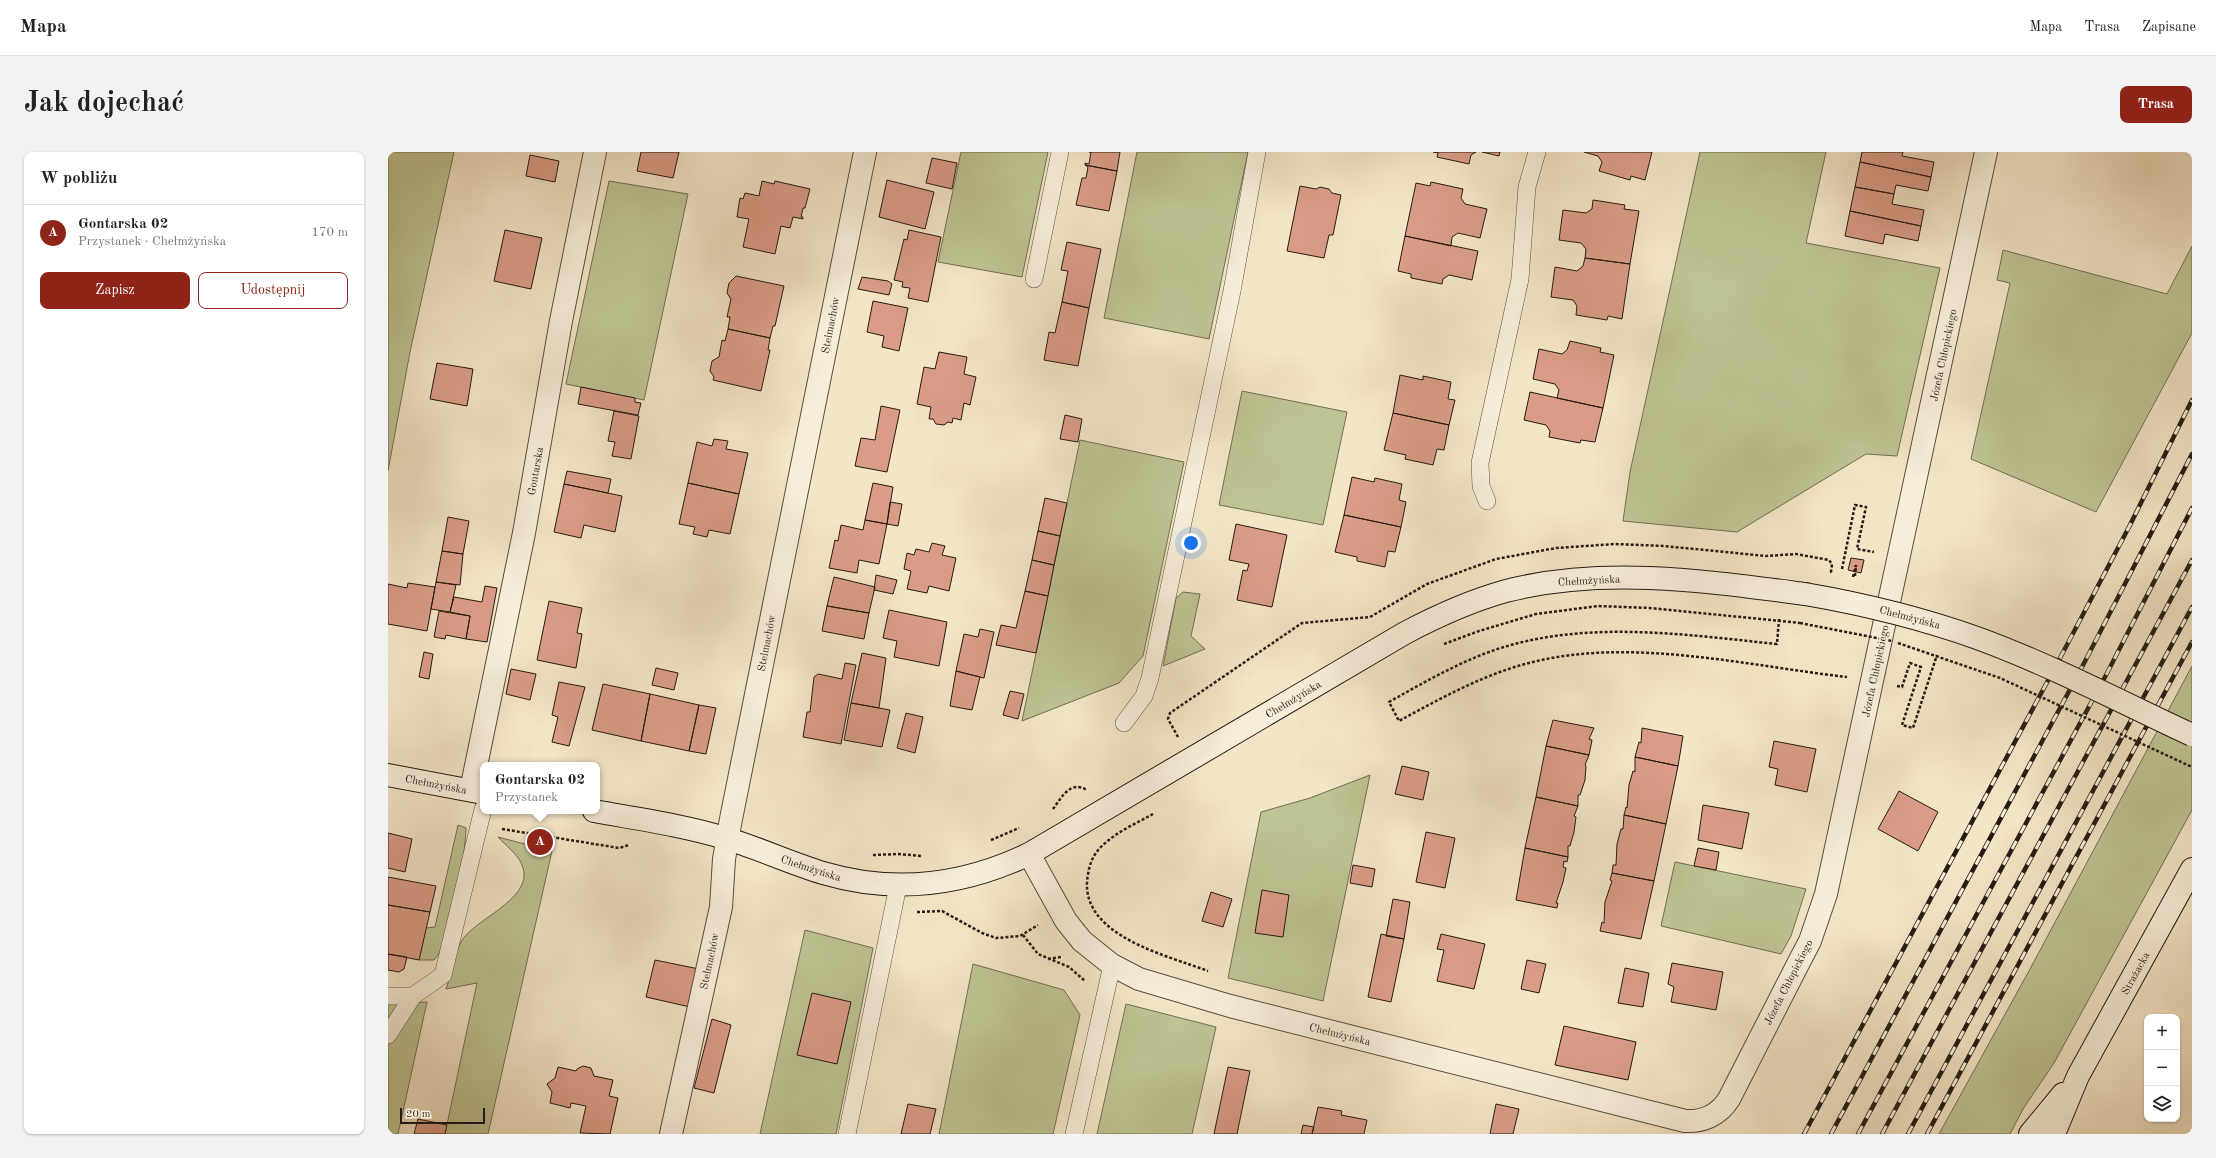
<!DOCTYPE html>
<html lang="pl">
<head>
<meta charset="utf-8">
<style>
  :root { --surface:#fff; --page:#f2f2f2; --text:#222; --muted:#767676; --line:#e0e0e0; --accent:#8f2418 }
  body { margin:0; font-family:"Old Standard TT",serif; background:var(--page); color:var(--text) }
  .controls { position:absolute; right:12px; bottom:12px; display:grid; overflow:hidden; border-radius:8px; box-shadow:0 1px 3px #0004 }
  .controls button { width:36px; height:36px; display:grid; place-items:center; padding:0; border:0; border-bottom:1px solid var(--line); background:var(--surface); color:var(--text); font:20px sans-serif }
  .scale { position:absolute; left:12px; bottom:10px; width:85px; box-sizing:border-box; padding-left:4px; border:2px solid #261b15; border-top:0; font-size:11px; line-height:14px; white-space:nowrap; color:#261b15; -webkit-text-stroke:3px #f7eeda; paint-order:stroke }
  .you { position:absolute; left:803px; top:391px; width:14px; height:14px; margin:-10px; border:3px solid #fff; border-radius:50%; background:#1a73e8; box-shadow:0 0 0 6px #1a73e833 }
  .badge { display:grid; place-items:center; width:26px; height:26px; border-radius:50%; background:var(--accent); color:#fff; font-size:13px; font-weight:700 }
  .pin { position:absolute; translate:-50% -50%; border:2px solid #fff; box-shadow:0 1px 4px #0006 }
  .popup { position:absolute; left:92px; top:610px; width:120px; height:52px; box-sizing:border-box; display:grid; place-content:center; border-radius:8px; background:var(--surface); filter:drop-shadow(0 1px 3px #0005); font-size:13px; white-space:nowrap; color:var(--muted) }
  .popup b { font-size:15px; color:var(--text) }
  .popup::after { content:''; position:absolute; left:50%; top:100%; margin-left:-8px; border:8px solid transparent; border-top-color:var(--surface) }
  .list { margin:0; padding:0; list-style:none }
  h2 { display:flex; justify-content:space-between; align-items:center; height:52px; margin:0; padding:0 16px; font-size:17px }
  h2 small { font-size:13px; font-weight:400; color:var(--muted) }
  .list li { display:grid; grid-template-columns:26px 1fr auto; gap:12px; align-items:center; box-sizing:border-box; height:56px; padding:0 16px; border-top:1px solid var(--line) }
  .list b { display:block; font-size:15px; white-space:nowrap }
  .list p { margin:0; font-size:13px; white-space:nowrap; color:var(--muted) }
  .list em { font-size:13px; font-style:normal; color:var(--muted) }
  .actions { display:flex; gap:8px; padding:12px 16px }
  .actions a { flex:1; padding:9px 0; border:1px solid var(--accent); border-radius:8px; text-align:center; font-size:14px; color:var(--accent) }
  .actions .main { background:var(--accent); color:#fff }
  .icon { flex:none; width:22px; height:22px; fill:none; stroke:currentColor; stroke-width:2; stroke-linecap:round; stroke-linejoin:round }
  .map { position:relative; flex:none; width:1804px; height:982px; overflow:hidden; border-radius:8px }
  header { display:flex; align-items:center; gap:24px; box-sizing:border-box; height:56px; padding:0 20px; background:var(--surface); border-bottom:1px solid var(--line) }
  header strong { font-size:19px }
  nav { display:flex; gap:22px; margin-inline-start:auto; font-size:14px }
  .intro { display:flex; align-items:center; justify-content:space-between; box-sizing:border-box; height:96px; padding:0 24px }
  h1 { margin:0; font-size:28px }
  .button { padding:10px 18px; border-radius:8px; background:var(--accent); color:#fff; font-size:14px; font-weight:700 }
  main { display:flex; gap:24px; padding:0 24px }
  aside { flex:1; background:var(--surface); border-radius:8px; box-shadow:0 1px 3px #0004 }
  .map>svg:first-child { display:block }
  .green { fill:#bec393; stroke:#726f54 }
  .building { fill:#da9c87; stroke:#261b15 }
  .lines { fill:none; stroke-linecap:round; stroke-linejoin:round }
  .lane-casing { stroke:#594e41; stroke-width:18 }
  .street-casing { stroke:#594e41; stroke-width:24 }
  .secondary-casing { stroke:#261b15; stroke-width:24 }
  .path { stroke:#261b15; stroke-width:2.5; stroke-dasharray:3 2; stroke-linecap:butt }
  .lane { stroke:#f7eeda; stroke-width:17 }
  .street { stroke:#f7eeda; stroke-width:22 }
  .secondary { stroke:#f7eeda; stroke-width:22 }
  .rail-casing { stroke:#261b15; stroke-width:4.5 }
  .rail { stroke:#f7eeda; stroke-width:3; stroke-dasharray:9; stroke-linecap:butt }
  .secondary-bridge-casing { stroke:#261b15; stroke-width:24; stroke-linecap:butt }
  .path-bridge { stroke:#261b15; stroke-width:2.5; stroke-dasharray:3 2; stroke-linecap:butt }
  .secondary-bridge { stroke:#f7eeda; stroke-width:22 }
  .labels { text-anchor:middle; stroke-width:3.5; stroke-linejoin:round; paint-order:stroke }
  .street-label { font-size:11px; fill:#261b15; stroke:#f7eeda }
</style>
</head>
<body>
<header>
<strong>Mapa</strong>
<nav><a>Mapa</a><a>Trasa</a><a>Zapisane</a></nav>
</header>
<div class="intro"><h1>Jak dojechać</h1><a class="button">Trasa</a></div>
<main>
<aside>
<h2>W pobliżu<small></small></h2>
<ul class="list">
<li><span class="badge">A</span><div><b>Gontarska 02</b><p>Przystanek · Chełmżyńska</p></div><em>170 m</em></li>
</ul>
<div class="actions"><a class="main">Zapisz</a><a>Udostępnij</a></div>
</aside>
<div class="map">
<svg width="1804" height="982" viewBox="0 0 1804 982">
  <rect width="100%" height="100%" fill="#f3e5c6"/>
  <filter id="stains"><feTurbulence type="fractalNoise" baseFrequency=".005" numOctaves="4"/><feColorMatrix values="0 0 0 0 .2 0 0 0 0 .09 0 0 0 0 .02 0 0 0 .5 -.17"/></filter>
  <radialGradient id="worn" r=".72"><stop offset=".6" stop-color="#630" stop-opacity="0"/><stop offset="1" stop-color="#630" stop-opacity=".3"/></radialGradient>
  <path class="green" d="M0,0H66L22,200L0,319Z
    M573,0H660L634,125L550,110Z
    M749,0H860L821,187L716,166Z
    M1312,0H1438L1418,91L1552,116L1509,304L1478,302L1349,380L1235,369L1242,320Z
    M221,29L300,42L256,248L178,232Z
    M1804,94V181L1708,360L1583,307L1622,131L1609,128L1615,98L1779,142Z
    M854,239L959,260L935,373L831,353Z
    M692,288L796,310L755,504L731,531L634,569Z
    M795,440L812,442L803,484L817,497L775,514L788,446Z
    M1804,514V658L1666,911L1635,957L1622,982H1551L1642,817Z
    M982,623L935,849L840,826L873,660L922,646Z
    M70,673L78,676C77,704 65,789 46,808H31L38,776L47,775Z
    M110,685L164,699L100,982H57L89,831L58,837C63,823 66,804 73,790C86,766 148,747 134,713C129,701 118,694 110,685Z
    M1287,710L1418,737L1403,784L1393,802L1273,774Z
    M417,778L485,796L448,982H372Z
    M585,812L676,838L692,863L665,982H551Z
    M39,850L10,982H0V852Z
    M738,852L828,875L804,982H709Z"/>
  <path class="building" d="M253,0H291L285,26L249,19Z
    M701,0H732L729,19L697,13V11L701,12L703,0Z
    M1045,0H1088L1083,3L1081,12L1049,5L1050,1Z
    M1094,0H1112L1111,4Z
    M1196,0H1264L1257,28L1243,24L1242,28L1211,19L1214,10L1210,4Z
    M1474,0H1515L1514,4L1546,10L1543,25L1472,10Z
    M142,3L171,9L167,30L138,24Z
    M544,6L569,11L564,37L538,31Z
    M1472,10L1543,25L1540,39L1508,33L1506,42L1467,35Z
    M697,13L729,19L721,59L688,53L694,26H698L700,15Z
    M499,28L546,40L537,77L491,65Z
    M374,29L386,32L387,29L422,37L417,56H415L413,65H415V67L405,65L402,76L393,74L387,102L355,95L361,67L349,65L352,46L355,47L357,41L371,44Z
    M1043,30L1075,37L1073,46L1077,52L1099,57L1092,86L1070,81L1064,85L1063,94L1017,84L1028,31L1042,34Z
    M912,34L928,37L932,35L941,37L944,41L953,43L945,83H941L936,106L899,99Z
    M1467,35L1506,42L1504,52L1536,58L1533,74L1462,59Z
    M1205,48L1237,53L1236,57L1251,59L1242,112L1197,106L1198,97L1193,91L1171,88L1175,58L1198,61L1204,57Z
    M1462,59L1533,74L1530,89L1497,82L1495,92L1457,84Z
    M117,78L154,86L143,137L106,129Z
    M521,78L553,85L540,150L520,146L522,136L514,135L515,130L506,128L516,87L519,88Z
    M1017,84L1090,99L1084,128L1061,123L1055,127L1054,132L1023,126V122L1010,119Z
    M679,90L713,97L701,156L674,150L680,119L673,118Z
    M1197,106L1242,112L1234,167L1220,164L1219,168L1188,163L1189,154L1185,148L1163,145L1167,115L1189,119L1195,114Z
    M348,124L396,134L387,174H385L382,186L340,177L342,165H339L343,147L339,141L341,131Z
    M474,125L500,129L504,132L501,143L470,137Z
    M485,149L520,156L511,199L494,195L496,184L479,180Z
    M674,150L701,156L690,214L656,208L661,180L667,181Z
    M340,177L382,186L380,198H382L373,239L325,228L326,225L322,219L324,209L331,205L334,188L337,189Z
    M1182,189L1213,196L1212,200L1226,203L1215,256L1169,246L1171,238L1167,232L1145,227L1151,197L1174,202L1179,198Z
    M551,200L579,205L576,222L588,225L582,253L576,251L573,268L565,266L564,271L560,270L556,273L548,272L545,267H541L543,255L529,252L536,215L547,217Z
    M49,211L85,217L79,254L42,247Z
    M1012,223L1035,228V224L1063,230L1060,247L1067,248L1061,273L1005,261Z
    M193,235L247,246V250L253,251L250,263L190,252Z
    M1142,240L1215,256L1207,290L1193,288L1192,291L1161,285L1162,279L1158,273L1136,268Z
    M493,254L512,258L499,320L467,314L473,286L487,288Z
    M226,259L251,264L243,307L224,304L227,290L220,289Z
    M1005,261L1061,273L1056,298L1049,297L1045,313L1017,307L1018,303L996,298Z
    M677,263L694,267L690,290L672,287Z
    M326,287L340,289L338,297L360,301L351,342L300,331L309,290L324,294Z
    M179,319L223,327L220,341L176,332Z
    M964,325L986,330L987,326L1014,332L1011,348L1018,350L1013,375L956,363Z
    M300,331L351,342L342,382L321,378L319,385L305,382L307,375L291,372Z
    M485,331L505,335L499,372L477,368Z
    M176,332L234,344L227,380L196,373L193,386L166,380Z
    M657,346L679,351L672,384L650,379Z
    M502,350L514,352L510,374L499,372Z
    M956,363L1013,375L1007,400L1000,399L997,415L969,409V405L947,400Z
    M60,365L81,369L75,402L54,399Z
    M477,368L499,372L491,412L471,408L469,421L441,416L447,388L450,389L453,373L475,378Z
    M848,372L899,383L884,455L849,448L855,418L859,419L861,412L841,408Z
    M650,379L672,384L666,413L644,408Z
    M544,391L557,394L554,403L568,406L561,439L541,434L539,441L519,437L523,419L516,417L519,401L526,403L528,397L541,400Z
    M54,399L75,402L72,433L48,430Z
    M1463,406L1476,408L1473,421L1460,418Z
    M644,408L666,413L660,444L637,439Z
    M488,423L509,428L505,442L486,438Z
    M446,425L487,435L481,461L439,454Z
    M48,430L68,433L62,460L43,457Z
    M20,431L47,435L39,479L0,472V432L19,436Z
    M97,434L109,436L99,490L78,487L82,464L62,460L66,445L94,450Z
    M637,439L660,444L648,501L608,493L613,473L628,476Z
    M161,449L194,456L189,481L194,482L188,516L149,508Z
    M439,454L481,461L476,487L434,479Z
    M501,458L559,470L551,514L506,505L509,489L495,486Z
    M51,459L82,464L78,487L58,483L57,487L46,485Z
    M592,477L606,480L596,526L568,519L576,482L590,485Z
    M36,500L45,502L41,527L31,525Z
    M474,501L498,506L491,556L463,551Z
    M457,511L468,513L453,592L415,585L419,560H422L426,525L430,522L454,527Z
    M268,516L290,521L286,538L264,533Z
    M123,517L148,522L142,548L118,542Z
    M568,519L592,525L584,558L562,554Z
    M171,530L197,535L181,594L164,590L170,565L164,563Z
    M215,532L262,542L253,589L204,578Z
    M622,539L636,542L630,567L615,563Z
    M262,542L311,553L301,599L253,589Z
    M463,551L502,558L494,595L456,588Z
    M311,553L328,556L318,602L301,599Z
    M518,561L535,565L527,601L509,596Z
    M1165,568L1206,576L1201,587L1204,588L1201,603L1158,594Z
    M1254,576L1295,584L1290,614L1247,605L1251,590L1253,591Z
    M1386,589L1428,597L1419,640L1387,633L1390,617L1381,615Z
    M1158,594L1201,603L1197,613L1198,614L1197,628L1192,643H1190V654L1148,645Z
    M1247,605L1290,614L1278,672L1236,663L1238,655L1239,656L1241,633L1245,619L1247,620Z
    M1014,614L1041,620L1035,648L1007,642Z
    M1511,639L1550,660L1530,699L1490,677Z
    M1148,645L1190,654L1186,664L1188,665L1186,680L1182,694H1180V705L1137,696Z
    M1315,653L1361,661L1354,697L1310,688Z
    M1236,663L1278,672L1266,729L1224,721L1225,713H1228L1229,692L1233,677H1235Z
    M1038,680L1067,686L1057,736L1028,730Z
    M0,681L24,687L17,720L0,716Z
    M1137,696L1180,705L1179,710L1176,709L1175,715L1178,716L1175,730L1168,751H1170L1169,756L1128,748Z
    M1310,696L1331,700L1328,718L1306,714Z
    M965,713L987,717L984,735L962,731Z
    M1224,721L1266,729L1253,787L1212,779L1214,770L1216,771L1217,750L1224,729L1222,728Z
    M0,725L48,734L42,760L0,753Z
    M874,738L901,743L895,785L867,781Z
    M823,740L844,747L835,775L814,769Z
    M1005,747L1022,750L1016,787L998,784Z
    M0,753L42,760L31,808L0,802Z
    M993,782L1016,787L1003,850L980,845Z
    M1053,782L1097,792L1086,837L1049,829L1056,798L1049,797Z
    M0,802L19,805L16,817L11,820L0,818Z
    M267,808L311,817L302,855L258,845Z
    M1139,808L1158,812L1151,841L1133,837Z
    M1284,811L1335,820L1328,858L1283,850L1286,835L1280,832Z
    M1237,816L1261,821L1255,855L1230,851Z
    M424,841L463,850L449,912L409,903Z
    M324,867L343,873L326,941L306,936Z
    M1176,874L1248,890L1240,928L1167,913Z
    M195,914L203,916L206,924L225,928L221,944L230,946L222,982L192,981L198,954L183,951L182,956L162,951L164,940L159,932L167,926L170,915L188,919L189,917Z
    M840,915L862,919L849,982H826Z
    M520,952L548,957L542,982H513Z
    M1108,952L1131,957L1125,982H1102Z
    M930,955L954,959L953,963L979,968L976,982H924Z
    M30,967L59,973L57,982H26Z
    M915,973L926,975L924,982H913Z"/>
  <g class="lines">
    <g class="lane-casing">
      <path id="lane" d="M646,127L672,0
        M1099,349L1093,334L1092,311L1132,127L1139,35L1149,0
        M736,571L756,544L762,526L844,139L869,0
        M0,844H25L55,823L95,657
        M0,883L25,844
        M459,982L510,734
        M686,982L724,813"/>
    </g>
    <g class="street-casing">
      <path id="street" d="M83,638L136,381L173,169L207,0
        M641,702L678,769L694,789L724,813L751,827L842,854L1297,969C1315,970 1331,963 1341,947L1411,810L1422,789L1438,742L1598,0
        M283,982L333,755L336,707L343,667L477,0"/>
    </g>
    <g class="secondary-casing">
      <path id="secondary" d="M0,623L95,641
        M206,659C250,667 294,673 337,686C370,696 402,711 435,721C506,742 574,734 641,702L1017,481C1049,464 1082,449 1118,439C1215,414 1318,429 1417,442
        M1642,982L1675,942
        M1666,982L1690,924L1804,717"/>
    </g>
    <path class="path" d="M1454,417L1467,353L1478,355L1469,397L1486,400
      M1467,424L1468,413
      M1391,467L1389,492C1290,482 1187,466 1093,503C1061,516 1031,533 1001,550L1011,569C1055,545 1100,520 1149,509C1247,486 1361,514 1459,525
      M1056,492L1091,479L1148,462L1210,454L1262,456L1412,471
      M1509,534L1514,535L1522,511L1533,515L1514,573L1525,576L1549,503
      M790,585L780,567L782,561L914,471L982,465L1039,432L1108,407L1168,396L1227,392L1276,394L1378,404L1408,402L1441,408L1444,412L1443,420H1444
      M665,657C674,645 682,628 699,638
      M765,662C747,672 726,681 712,696C703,705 700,718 699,730C696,785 781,804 820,819
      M114,677L231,696L241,693
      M603,688L631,676
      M485,703L510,702L534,704
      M529,760L554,759L594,781L608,786L632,784L650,773
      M635,783L650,802L681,815L697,829
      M660,807L673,805"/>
    <use href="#lane" class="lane"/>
    <use href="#street" class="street"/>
    <use href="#secondary" class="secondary"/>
    <g class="rail-casing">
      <path id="rail" d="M1416,982L1671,508L1741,375L1804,248
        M1443,982L1693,517L1804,302
        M1470,982L1717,525L1804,356
        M1494,982L1804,408
        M1520,982L1804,455
        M1539,982L1804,490"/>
    </g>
    <use href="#rail" class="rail"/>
    <g class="secondary-bridge-casing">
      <path id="secondary-bridge" d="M1417,442C1475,452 1533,466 1589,486C1663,513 1733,550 1804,583"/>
    </g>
    <path class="path-bridge" d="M1465,425L1468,413
      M1412,471L1504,489
      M1510,491L1612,526L1804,615"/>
    <use href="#secondary-bridge" class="secondary-bridge"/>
  </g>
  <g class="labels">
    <g class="street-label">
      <text transform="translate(442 173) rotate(-79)" y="4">Stelmachów</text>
      <text transform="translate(1555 203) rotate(-78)" y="4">Józefa Chłopickiego</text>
      <text transform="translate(147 319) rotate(-80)" y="4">Gontarska</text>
      <text transform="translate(1201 428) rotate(-3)" y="4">Chełmżyńska</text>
      <text transform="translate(1522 465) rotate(15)" y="4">Chełmżyńska</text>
      <text transform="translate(378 491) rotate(-79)" y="4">Stelmachów</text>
      <text transform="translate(1487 519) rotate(-78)" y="4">Józefa Chłopickiego</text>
      <text transform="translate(905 547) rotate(-31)" y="4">Chełmżyńska</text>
      <text transform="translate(48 632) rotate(11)" y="4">Chełmżyńska</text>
      <text transform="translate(423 716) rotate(18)" y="4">Chełmżyńska</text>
      <text transform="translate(321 809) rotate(-78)" y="4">Stelmachów</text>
      <text transform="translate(1747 821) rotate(-61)" y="4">Strażacka</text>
      <text transform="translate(1400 830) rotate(-63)" y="4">Józefa Chłopickiego</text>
      <text transform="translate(952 882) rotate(14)" y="4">Chełmżyńska</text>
    </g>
  </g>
  <rect width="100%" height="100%" filter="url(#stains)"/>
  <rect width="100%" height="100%" fill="url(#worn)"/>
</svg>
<div class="controls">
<button>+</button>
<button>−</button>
<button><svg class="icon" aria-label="layers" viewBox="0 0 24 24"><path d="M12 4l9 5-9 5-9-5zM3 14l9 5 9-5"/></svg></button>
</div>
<div class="scale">20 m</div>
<div class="you"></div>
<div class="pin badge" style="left:152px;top:690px">A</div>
<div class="popup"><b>Gontarska 02</b>Przystanek</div>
</div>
</main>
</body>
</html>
